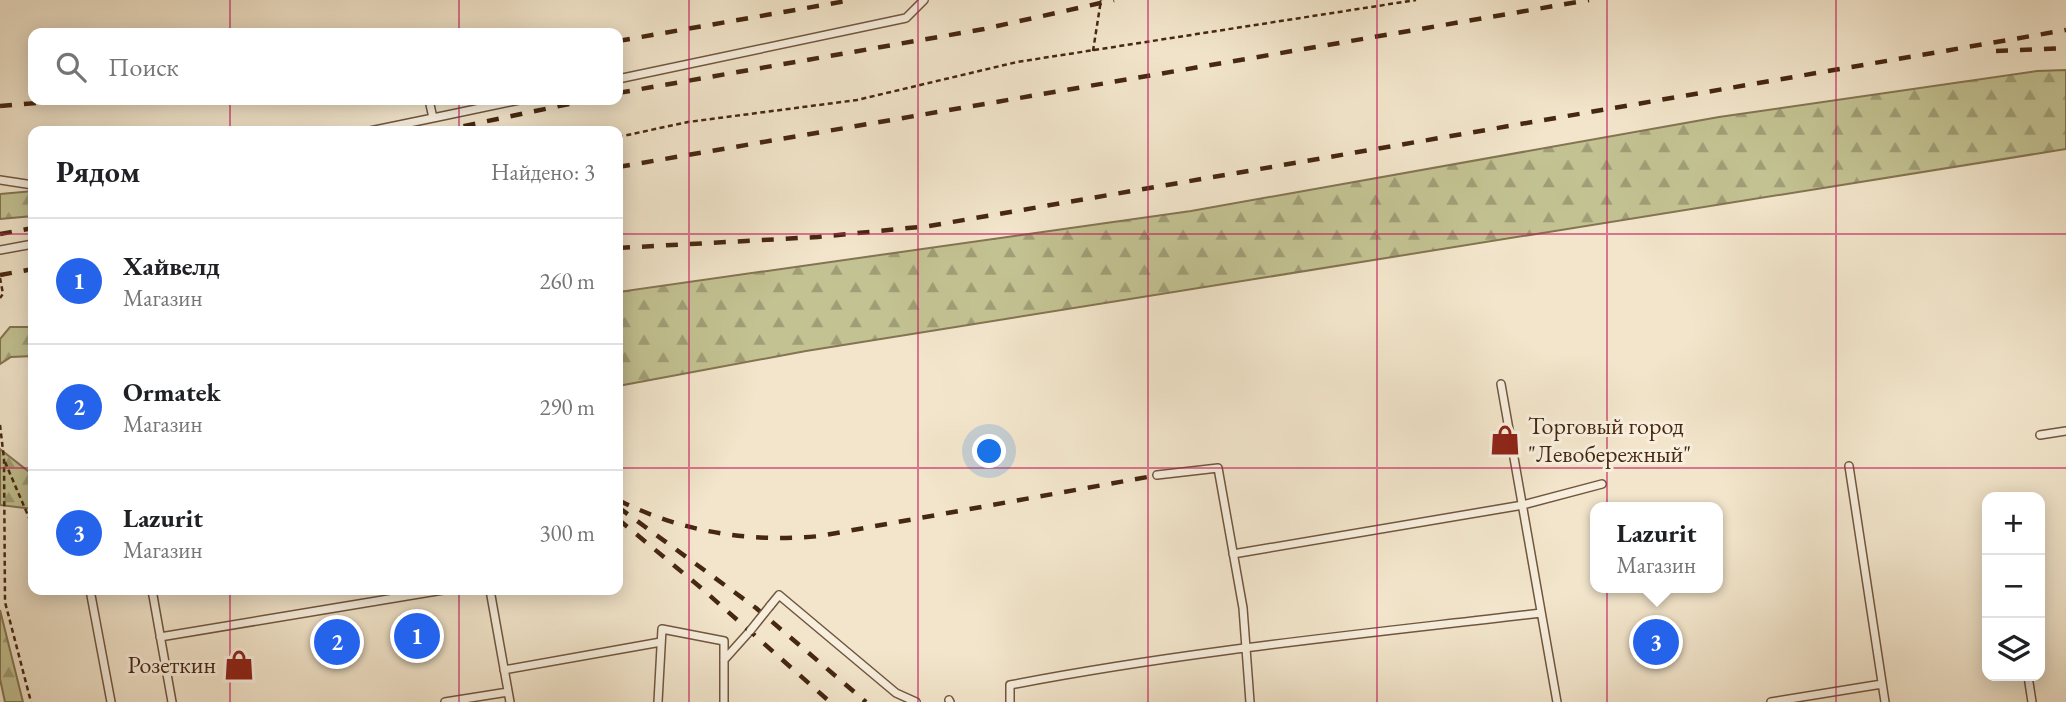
<!DOCTYPE html>
<html lang="ru">
<head>
<meta charset="utf-8">
<style>
  :root { --surface:#fff; --page:#f2f2f2; --text:#202124; --muted:#757577; --line:#e0e0e0; --accent:#2563eb }
  body { margin:0; font-family:"EB Garamond",serif; background:var(--page); color:var(--text) }
  .controls { position:absolute; right:21px; bottom:21px; display:grid; overflow:hidden; border-radius:14px; box-shadow:0 4px 18px #0003 }
  .controls button { width:63px; height:63px; display:grid; place-items:center; padding:0; border:0; border-bottom:2px solid var(--line); background:var(--surface); color:var(--text); font:35px sans-serif }
  .you { position:absolute; left:990px; top:452px; width:24px; height:24px; margin:-18px; border:5px solid #fff; border-radius:50%; background:#1a73e8; box-shadow:0 0 0 10px #1a73e833 }
  .badge { display:grid; place-items:center; width:46px; height:46px; border-radius:50%; background:var(--accent); color:#fff; font-size:23px; font-weight:700 }
  .pin { position:absolute; translate:-50% -50%; border:4px solid #fff; box-shadow:0 2px 7px #0006 }
  .popup { position:absolute; left:1590px; top:502px; width:133px; height:91px; box-sizing:border-box; display:grid; place-content:center; border-radius:14px; background:var(--surface); filter:drop-shadow(0 2px 5px #0005); font-size:23px; white-space:nowrap; color:var(--muted) }
  .popup b { font-size:26px; color:var(--text) }
  .popup::after { content:''; position:absolute; left:50%; top:100%; margin-left:-14px; border:14px solid transparent; border-top-color:var(--surface) }
  .list { margin:0; padding:0; list-style:none }
  h2 { display:flex; justify-content:space-between; align-items:center; height:91px; margin:0; padding:0 28px; font-size:30px }
  h2 small { font-size:23px; font-weight:400; color:var(--muted) }
  .list li { display:grid; grid-template-columns:46px 1fr auto; gap:21px; align-items:center; box-sizing:border-box; height:126px; padding:0 28px; border-top:2px solid var(--line) }
  .list b { display:block; font-size:26px; white-space:nowrap }
  .list p { margin:0; font-size:23px; white-space:nowrap; color:var(--muted) }
  .list em { font-size:23px; font-style:normal; color:var(--muted) }
  .icon { flex:none; width:38px; height:38px; fill:none; stroke:currentColor; stroke-width:2; stroke-linecap:round; stroke-linejoin:round }
  .map { position:relative; flex:none; width:2066px; height:702px; overflow:hidden }
  .search { position:absolute; background:var(--surface); box-shadow:0 4px 18px #0003; left:28px; top:28px; width:595px; height:77px; display:flex; align-items:center; gap:18px; box-sizing:border-box; padding:0 24px; border-radius:14px; color:var(--muted); font-size:26px }
  .panel { position:absolute; background:var(--surface); box-shadow:0 4px 18px #0003; left:28px; top:126px; width:595px; height:469px; border-radius:14px }
  .map>svg:first-child { display:block }
  .forest { fill:url(#forest-firs); stroke:#847451; stroke-width:2 }
  .lines { fill:none; stroke-linecap:round; stroke-linejoin:round }
  .lane-casing { stroke:#71563f; stroke-width:10 }
  .path { stroke:#462710; stroke-width:2.5; stroke-dasharray:5 3.5; stroke-linecap:butt }
  .lane { stroke:#f7eedd; stroke-width:7 }
  .rail { stroke:#462710; stroke-width:4.5; stroke-dasharray:12 12; stroke-linecap:butt }
  .lane-bridge-casing { stroke:#71563f; stroke-width:10; stroke-linecap:butt }
  .lane-bridge { stroke:#f7eedd; stroke-width:7 }
  .grid { fill:none; stroke:#c2185b; stroke-width:2; stroke-opacity:0.55 }
  .labels { text-anchor:middle; stroke-width:6; stroke-linejoin:round; paint-order:stroke }
  .poi-label { font-size:24px; fill:#462710; stroke:#f7eedd; text-anchor:start }
</style>
</head>
<body>
<div class="map">
<svg width="2066" height="702" viewBox="0 0 2066 702">
  <defs>
    <pattern id="forest-firs" width="22" height="20" patternUnits="userSpaceOnUse" patternTransform="scale(1.75)"><rect width="22" height="20" fill="#c3c292"/><path d="M5 1l3.5 6h-7zM16 11l3.5 6h-7z" fill="#a09e76"/></pattern>
  </defs>
  <rect width="100%" height="100%" fill="#f2e5cb"/>
  <filter id="stains"><feTurbulence type="fractalNoise" baseFrequency=".00286" numOctaves="4"/><feColorMatrix values="0 0 0 0 .2 0 0 0 0 .09 0 0 0 0 .02 0 0 0 .5 -.17"/></filter>
  <radialGradient id="worn" r=".72"><stop offset=".6" stop-color="#630" stop-opacity="0"/><stop offset="1" stop-color="#630" stop-opacity=".3"/></radialGradient>
  <path class="forest" d="M2066,70V149L806,351L618,386V292L1191,211L1719,117L2037,71Z
    M33,191V216L0,219V194Z
    M10,327H33V356L11,357L0,364V339Z
    M0,449L33,475V509L0,505Z
    M0,610L23,702H5L0,679Z"/>
  <g class="lines">
    <g class="lane-casing">
      <path id="lane" d="M618,79L906,18L924,0
        M429,100L433,118L519,100
        M370,131L433,118
        M0,180L33,185
        M0,250L33,244
        M1501,384L1557,702
        M2040,435L2066,431
        M1849,466L1885,702
        M1157,475L1218,468L1243,608L1250,702
        M1233,554L1523,505L1602,484
        M90,590L111,702
        M152,590L172,702
        M490,590L510,702
        M770,606L779,595L896,693L916,702
        M160,637L443,590
        M724,660L750,631
        M504,670L661,642
        M2028,676L2032,702
        M949,700L950,702
        M445,702L508,692
        M658,702L662,629L724,641V702
        M1010,702V685C1186,651 1364,634 1541,613
        M1771,702L1882,684"/>
    </g>
    <path class="path" d="M1093,51L1101,0
      M618,137L688,122L857,100L1017,62L1416,0
      M0,278L3,294L0,298
      M0,425L4,459L5,602L31,702
      M5,462L33,527"/>
    <use href="#lane" class="lane"/>
    <path class="rail" d="M618,41L852,0
      M1996,51L2066,48
      M618,93L984,29L1114,0
      M0,106L75,100
      M440,131L588,100
      M618,167L1589,0
      M0,234L33,228
      M618,248L818,237L929,226L2066,30
      M0,275L33,269
      M618,500C682,532 749,543 820,536L1153,476
      M618,507L756,608L866,702
      M618,519L700,587L830,702"/>
    <g class="lane-bridge-casing">
      <path id="lane-bridge" d="M750,631L770,606"/>
    </g>
    <use href="#lane-bridge" class="lane-bridge"/>
  </g>
  <path class="grid" d="M230,0V33M459,0V33M689,0V702M918,0V702M1148,0V702M1377,0V702M1607,0V702M1836,0V702M230,100V131M459,100V131M0,234H33M618,234H2066M0,468H33M618,468H2066M230,590V702M459,590V702"/>
  <defs>
    <g id="shop-bare" transform="scale(2.415)"><path d="M-5-2.5h2.3a2.7 3.5 0 0 1 5.4 0H5L5.5 6h-11ZM-1.5-2.5h3a1.5 2.3 0 0 0-3 0Z" fill="#8f2418" stroke="#f7eedd" stroke-width="2.5" paint-order="stroke"/></g>
  </defs>
  <g fill-rule="evenodd">
    <use href="#shop-bare" x="1505" y="440"/>
    <use href="#shop-bare" x="239" y="665"/>
  </g>
  <g class="labels">
    <g class="poi-label">
      <text x="1528" y="434">Торговый город<tspan x="1528" dy="28">"Левобережный"</tspan></text>
      <text x="216" y="673" text-anchor="end">Розеткин</text>
    </g>
  </g>
  <rect width="100%" height="100%" filter="url(#stains)"/>
  <rect width="100%" height="100%" fill="url(#worn)"/>
</svg>
<div class="controls">
<button>+</button>
<button>−</button>
<button><svg class="icon" aria-label="layers" viewBox="0 0 24 24"><path d="M12 4l9 5-9 5-9-5zM3 14l9 5 9-5"/></svg></button>
</div>
<div class="you"></div>
<div class="pin badge" style="left:417px;top:636px">1</div>
<div class="pin badge" style="left:337px;top:642px">2</div>
<div class="pin badge" style="left:1656px;top:642px">3</div>
<div class="popup"><b>Lazurit</b>Магазин</div>
<div class="search"><svg class="icon" aria-label="search" viewBox="0 0 24 24"><circle cx="10" cy="10" r="6"/><path d="M15 15l6 6"/></svg>Поиск</div>
<section class="panel">
<h2>Рядом<small>Найдено: 3</small></h2>
<ul class="list">
<li><span class="badge">1</span><div><b>Хайвелд</b><p>Магазин</p></div><em>260 m</em></li>
<li><span class="badge">2</span><div><b>Ormatek</b><p>Магазин</p></div><em>290 m</em></li>
<li><span class="badge">3</span><div><b>Lazurit</b><p>Магазин</p></div><em>300 m</em></li>
</ul>
</section>
</div>
</body>
</html>
